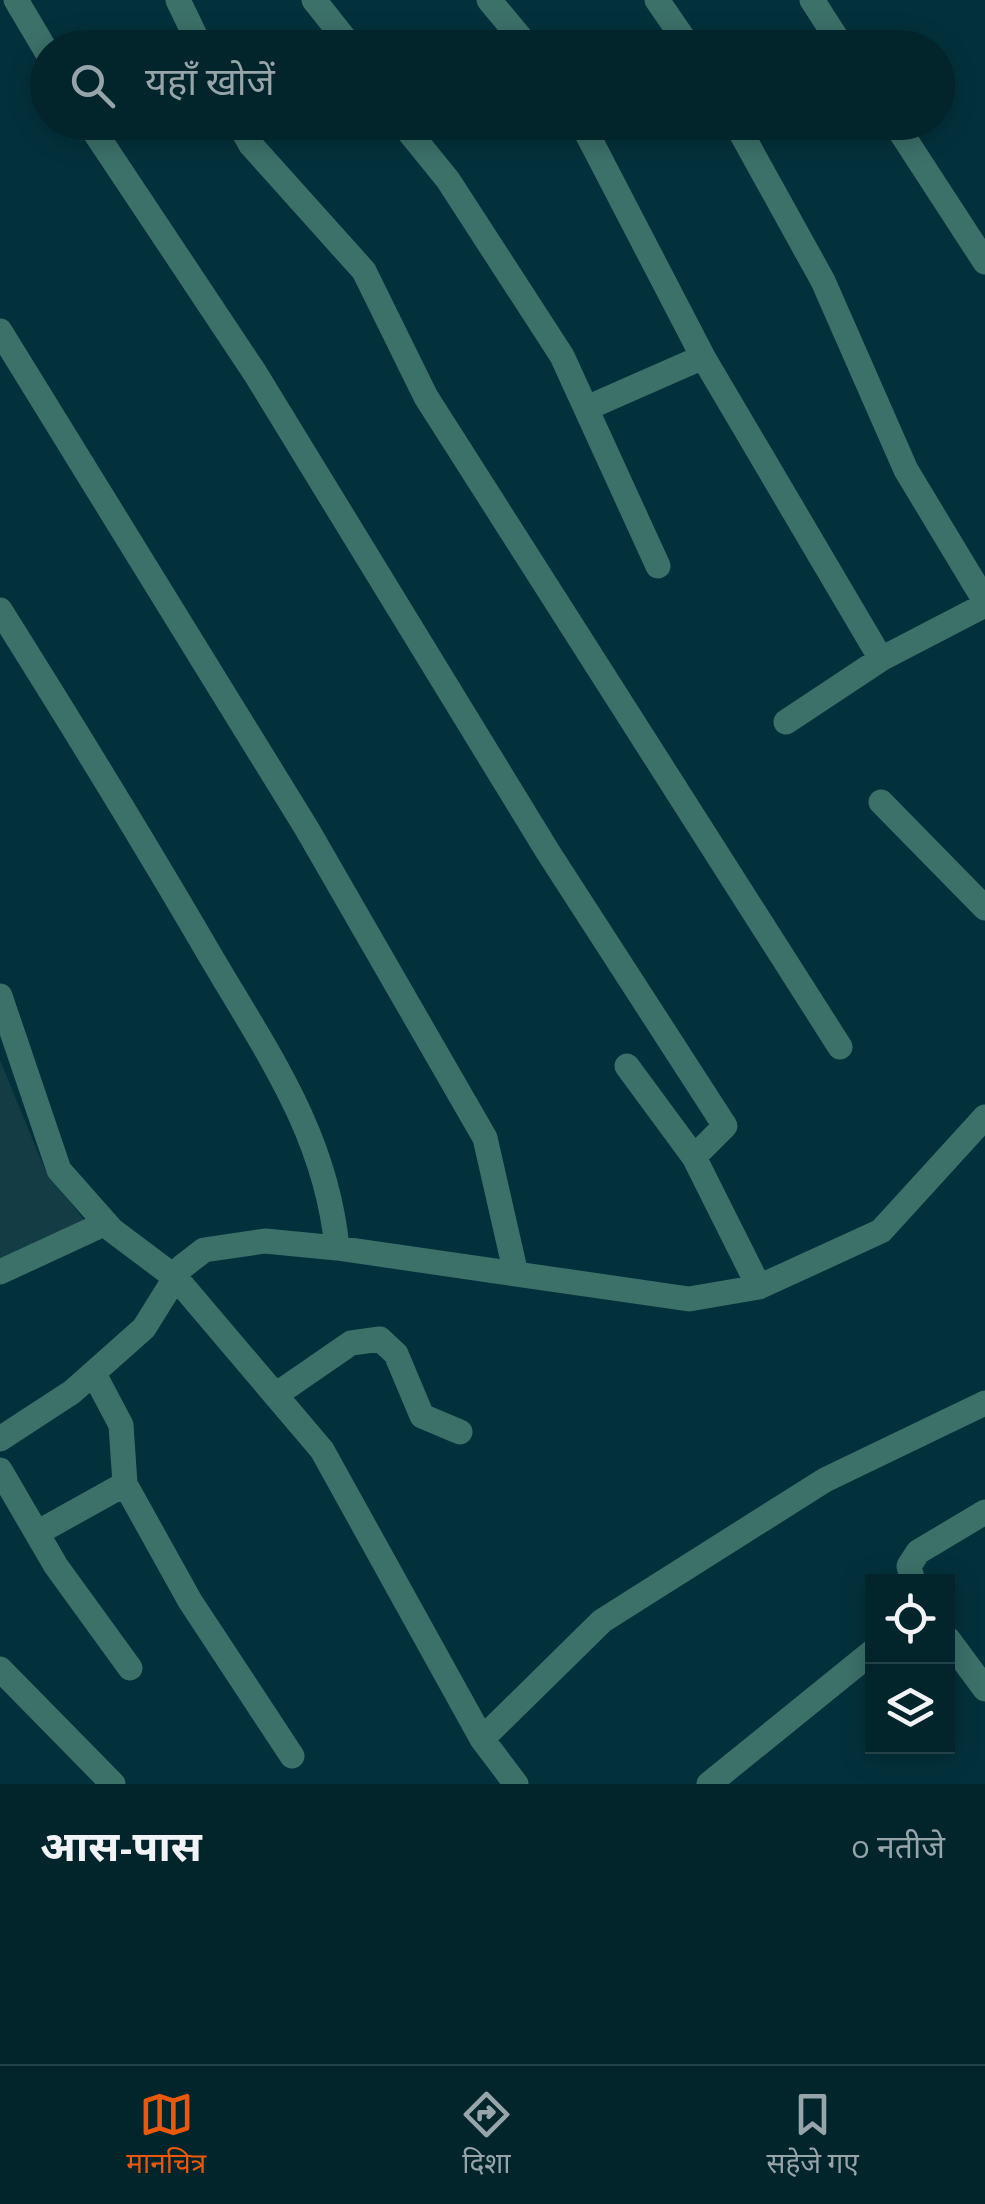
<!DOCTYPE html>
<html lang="hi">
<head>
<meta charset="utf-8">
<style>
  :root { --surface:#02252c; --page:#103138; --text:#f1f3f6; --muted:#96a5a9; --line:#234248; --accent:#ea580c }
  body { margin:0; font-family:"Zilla Slab","Noto Sans Devanagari",serif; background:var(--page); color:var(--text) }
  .controls { position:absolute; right:30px; bottom:30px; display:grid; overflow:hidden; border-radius:0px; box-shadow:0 5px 25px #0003 }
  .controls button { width:90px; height:90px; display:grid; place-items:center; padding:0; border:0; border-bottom:2px solid var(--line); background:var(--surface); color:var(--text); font:50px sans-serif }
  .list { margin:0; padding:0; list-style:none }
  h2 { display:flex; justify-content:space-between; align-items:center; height:130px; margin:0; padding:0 40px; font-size:42px }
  h2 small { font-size:32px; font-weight:400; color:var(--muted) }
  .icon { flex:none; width:55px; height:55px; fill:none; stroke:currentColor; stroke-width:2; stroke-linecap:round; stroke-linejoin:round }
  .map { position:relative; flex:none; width:985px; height:1784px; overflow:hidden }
  .search { position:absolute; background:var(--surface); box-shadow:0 5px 25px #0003; left:30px; right:30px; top:30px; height:110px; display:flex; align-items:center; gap:25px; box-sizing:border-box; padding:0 35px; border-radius:55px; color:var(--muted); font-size:38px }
  .sheet { height:280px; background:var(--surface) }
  nav { display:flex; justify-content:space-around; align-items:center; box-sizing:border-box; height:140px; border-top:2px solid var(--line); background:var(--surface); font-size:28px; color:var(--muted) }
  nav a { display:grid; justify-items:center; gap:5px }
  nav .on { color:var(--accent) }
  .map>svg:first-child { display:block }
  .built { fill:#133c44 }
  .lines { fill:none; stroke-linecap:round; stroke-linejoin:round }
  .minor { stroke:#3c716a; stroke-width:25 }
</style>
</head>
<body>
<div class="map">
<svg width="985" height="1784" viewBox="0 0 985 1784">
  <rect width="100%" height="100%" fill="#03313b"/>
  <path class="built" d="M0,1060L45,1170L85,1221L0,1260Z"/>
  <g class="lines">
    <path class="minor" d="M16,0L48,54
      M178,0L201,48
      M314,0L352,48
      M489,0L529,48
      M657,0L690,48
      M812,0L843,48
      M88,122L255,373L548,852L725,1126L694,1157L759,1287
      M238,122L251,145L364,271L426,397L840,1047
      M401,122L448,180L562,356L658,566
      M581,122L703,357L881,659
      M735,122L823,281L906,470L985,601
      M894,122L985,262
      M0,331L307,829L485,1138L516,1274
      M587,408L703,357
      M0,610C71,723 140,835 207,950C264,1048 326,1132 337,1248
      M786,722L881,659L985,605
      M881,802L985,908
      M0,996L59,1170L112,1230L176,1278L322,1450L482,1739L516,1784
      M627,1066L694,1157
      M0,1272L106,1223
      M94,1374L121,1425L125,1484L190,1601L292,1756
      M277,1394L351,1343L380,1339L396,1354L422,1416L460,1432
      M0,1439L72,1392L144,1328L182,1267L204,1250L265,1241L337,1248L689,1299L759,1287L881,1231L985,1117
      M0,1470L56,1566L130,1668
      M37,1533L125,1484
      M913,1582L909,1566L918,1552L985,1512
      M948,1639L985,1689
      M0,1669L113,1784
      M482,1739L602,1621L825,1480L985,1403
      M709,1784L872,1652"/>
  </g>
</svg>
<div class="controls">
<button><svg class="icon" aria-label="locate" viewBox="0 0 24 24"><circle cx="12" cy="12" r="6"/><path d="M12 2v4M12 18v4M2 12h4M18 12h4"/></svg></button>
<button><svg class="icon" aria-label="layers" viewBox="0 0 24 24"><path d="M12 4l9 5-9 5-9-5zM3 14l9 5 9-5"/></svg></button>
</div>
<div class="search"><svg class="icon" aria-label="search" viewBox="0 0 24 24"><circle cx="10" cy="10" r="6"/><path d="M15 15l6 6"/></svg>यहाँ खोजें</div>
</div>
<section class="sheet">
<h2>आस-पास<small>0 नतीजे</small></h2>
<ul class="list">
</ul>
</section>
<nav>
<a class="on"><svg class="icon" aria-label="map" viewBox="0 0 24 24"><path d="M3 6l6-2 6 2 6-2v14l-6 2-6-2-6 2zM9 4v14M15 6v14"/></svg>मानचित्र</a>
<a><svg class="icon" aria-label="directions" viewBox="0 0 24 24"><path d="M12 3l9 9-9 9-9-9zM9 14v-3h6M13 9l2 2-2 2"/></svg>दिशा</a>
<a><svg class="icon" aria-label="saved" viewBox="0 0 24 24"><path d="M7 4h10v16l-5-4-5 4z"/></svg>सहेजे गए</a>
</nav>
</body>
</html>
